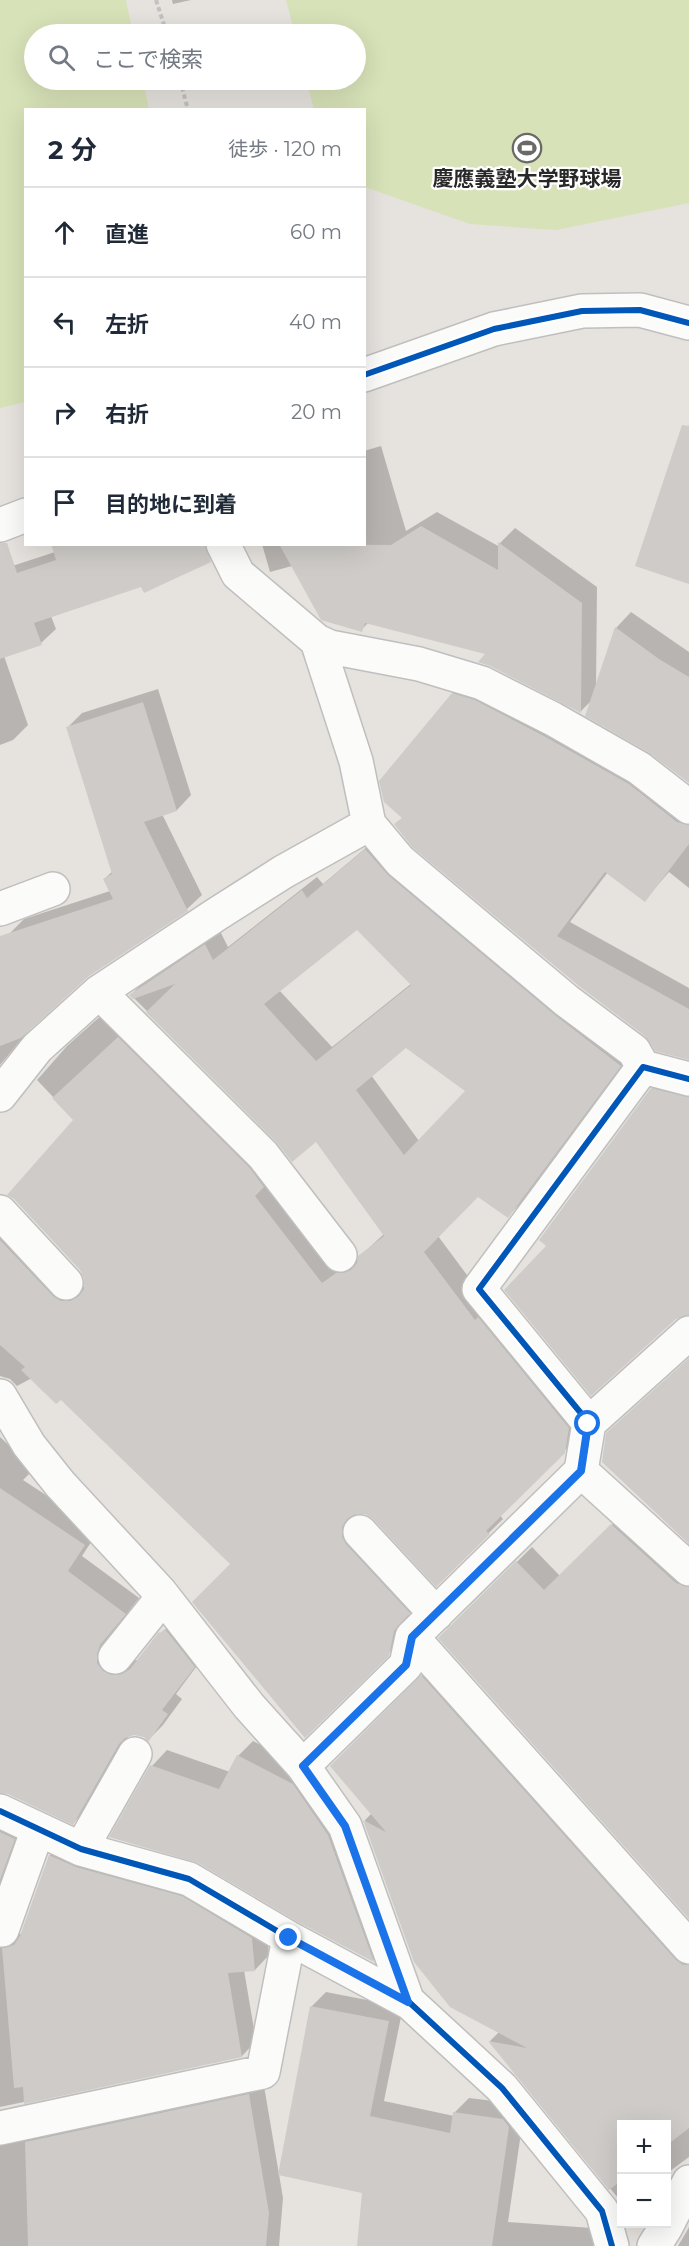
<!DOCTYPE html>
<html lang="ja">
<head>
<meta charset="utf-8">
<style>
  :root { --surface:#fff; --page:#f6f6f7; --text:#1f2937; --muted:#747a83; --line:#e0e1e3 }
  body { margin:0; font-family:Montserrat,"Noto Sans JP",sans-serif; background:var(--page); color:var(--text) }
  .controls { position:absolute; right:18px; bottom:18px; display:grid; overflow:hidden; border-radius:0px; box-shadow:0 6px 24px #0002 }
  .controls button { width:54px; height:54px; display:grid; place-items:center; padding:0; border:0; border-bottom:2px solid var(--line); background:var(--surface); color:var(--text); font:30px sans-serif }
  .stop { position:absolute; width:18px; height:18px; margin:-14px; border:4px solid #1a73e8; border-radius:50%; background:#fff }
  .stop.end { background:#1a73e8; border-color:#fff; box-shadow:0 2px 6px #0008 }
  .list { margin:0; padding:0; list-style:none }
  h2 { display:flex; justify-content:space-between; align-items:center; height:78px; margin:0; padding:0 24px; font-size:26px }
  h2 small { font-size:20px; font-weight:400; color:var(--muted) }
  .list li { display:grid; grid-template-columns:39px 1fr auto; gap:18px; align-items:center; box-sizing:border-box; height:90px; padding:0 24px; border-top:2px solid var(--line) }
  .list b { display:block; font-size:22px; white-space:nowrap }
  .list em { font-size:20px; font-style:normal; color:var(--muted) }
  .icon { flex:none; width:33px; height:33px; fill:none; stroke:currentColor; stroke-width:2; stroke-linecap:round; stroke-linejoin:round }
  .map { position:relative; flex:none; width:689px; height:2246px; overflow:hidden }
  .search { position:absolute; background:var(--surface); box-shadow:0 6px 24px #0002; left:24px; top:24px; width:342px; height:66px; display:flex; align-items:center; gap:15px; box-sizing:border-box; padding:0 21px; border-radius:33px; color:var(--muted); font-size:22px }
  .panel { position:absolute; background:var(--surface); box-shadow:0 6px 24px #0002; left:24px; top:108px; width:342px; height:438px; border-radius:0px }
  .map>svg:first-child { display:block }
  .pitch { fill:#d7e2b8 }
  .shadow { fill:#0003; fill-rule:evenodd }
  .building { fill:#cecbc8; fill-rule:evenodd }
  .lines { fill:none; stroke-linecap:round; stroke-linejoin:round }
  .minor-casing { stroke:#c0bfbf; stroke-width:36 }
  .path { stroke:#c3c2c2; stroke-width:4; stroke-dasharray:4.5 3; stroke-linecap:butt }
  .minor { stroke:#fbfbfa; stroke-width:33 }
  .cycleway-casing { stroke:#fff; stroke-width:10 }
  .cycleway { stroke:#0057b8; stroke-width:6 }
  .route { stroke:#1a73e8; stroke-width:8 }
  .labels { text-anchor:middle; stroke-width:4.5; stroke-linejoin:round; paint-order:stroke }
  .poi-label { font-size:21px; font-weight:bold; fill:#282828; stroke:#fff }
</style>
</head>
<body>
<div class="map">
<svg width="689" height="2246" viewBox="0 0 689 2246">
  <rect width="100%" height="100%" fill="#e6e2de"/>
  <path class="pitch" d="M0,0H126L133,34H34V80H143L149,109L26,110L25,402L0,408Z
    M286,0H689V203L556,230L470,224L365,187L364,110L314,109L306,80H356V34H295Z"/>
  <path class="shadow" d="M172,0H191L173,4Z
    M381,446L406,531L437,512L500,547V543L515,528L597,587L596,687L616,628L631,612L689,652V682L592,700L581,711L488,653L369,622L361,630L292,566L270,572L262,544H364V451Z
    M53,544H209L212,552L198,567L51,616L56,629L41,643L4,656L28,725L13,740L0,745V570L55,552Z
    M467,680L689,806V888L669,872L645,900L608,872L570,922L689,988V1043L646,1035L403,817L453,694Z
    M158,689L191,795L177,810L162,814L202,895L187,909L86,977L35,1023L0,1065V938L9,934L24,919L110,891L104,879L113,871L68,727L82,713Z
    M381,835L634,1050L523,1201L508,1216L478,1195L438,1236L490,1306L579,1436L500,1515L503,1519L436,1585L374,1518L365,1512H356V1521L423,1597L409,1614L403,1639L305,1735L232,1564L61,1397L32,1378L17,1386L10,1379L0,1376V1207L76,1287H86L75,1120L37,1080L67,1046L114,1004L352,1259H359L360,1256L384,1234L316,1140L277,1141L131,995L145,980L220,931L228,947L317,877L323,884ZM357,928L412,983L332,1047L279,990ZM406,1046L467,1091L419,1141L371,1075Z
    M667,1074L689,1080V1313L549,1245L652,1089Z
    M0,1437L34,1469L23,1480L99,1530L82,1556L139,1598L115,1629L111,1638L127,1661L139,1660L175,1618L208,1651L176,1694L182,1699L163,1725L148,1740L144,1736L134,1734L129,1735L88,1808L73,1823L8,1792L0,1791Z
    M627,1510L689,1566V1917L440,1638L532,1547L560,1576Z
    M437,1661L689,1943V2157L666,2174V2124H622V2207L618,2198L490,2041L499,2032L415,1961L365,1820L372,1813L332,1766Z
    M253,1741L308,1769L389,1946L374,1960L299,1920L152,1766L167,1750L230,1772L238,1756Z
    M0,1808L28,1824L0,1904Z
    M65,1841L266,1923L269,1955L255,1970H244L256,2041L242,2056L0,2107V1923L10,1933L22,1934L50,1855Z
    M326,1992L403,2007L384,2101L454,2116V2113L469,2098L518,2104L524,2112L508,2222L606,2229L607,2246H358L364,2192L311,2007Z
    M263,2080L283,2198L279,2246H0V2125Z
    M689,2227V2246H678L684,2236Z"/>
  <path class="building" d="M682,425L689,426V584L635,566Z
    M421,526L498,570V542L582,603L581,713L490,666L478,662L485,654L365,623L362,632L321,620L279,544L391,545Z
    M0,543H7L17,573L56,560L51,544H205L211,562L144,593L141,587L34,623L42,645L0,659Z
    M615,627L659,659L689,677V783L648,752L585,716Z
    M452,693L475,700L544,736L629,784L677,822L689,825V844L645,902L605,872L557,936L689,1009V1060L655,1051L645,1036L579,986L413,848L394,824L402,818L384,802L379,781Z
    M143,702L177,811L144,822L188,911L89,976L21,1038L0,1046V936L113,899L103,879L112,874L66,727Z
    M365,849L388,875L555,1015L621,1066L508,1218L478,1197L424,1252L475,1320L478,1317L569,1428L565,1453L486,1531L490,1534L436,1587L373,1519L365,1514H356L347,1519L342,1527V1537L346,1544L410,1613L394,1631L389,1656L305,1738L192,1602L230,1564L61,1400L56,1404L21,1370L25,1367L0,1345V1240L53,1296L61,1301H70L79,1296L84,1289V1279L80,1270L14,1199L7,1195L73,1120L52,1098L118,1037L249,1167L264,1187L255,1196L322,1283L336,1273H343L351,1270L357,1263L358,1256L384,1236L316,1142L292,1162L276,1142L146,1012L175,984L133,999L129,995L205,944L213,960L302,890L307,898ZM357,930L411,985L316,1061L264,1004ZM406,1048L465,1091L404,1155L356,1090Z
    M651,1088L689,1097V1315L676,1319L591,1396L504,1290L546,1246L539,1240Z
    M689,1358V1544L602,1462L606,1433Z
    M0,1488L85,1545L68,1571L126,1614L100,1645L97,1654V1663L103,1671L112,1675L122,1674L130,1669L159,1632L160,1633L165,1629L195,1667L162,1710L168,1714L148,1742L144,1737L134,1735L125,1738L119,1744L73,1825L8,1794L0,1793Z
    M611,1524L676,1583L689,1587V1919L438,1638L516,1561L544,1590Z
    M421,1675L675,1959L683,1965H689V2128L666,2146V2124H621V2181L609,2190L488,2041L527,2048L450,2007L414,1962L363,1820L386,1832L330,1766Z
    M237,1755L293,1784L328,1835L374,1962L298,1922L198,1863L109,1837L150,1765L219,1789Z
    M0,1832L15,1839L0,1880Z
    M49,1855L76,1867L182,1896L252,1938L255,1971L228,1973L242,2057L24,2104L23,2087L14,2088L2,1948L14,1945L20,1936Z
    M310,2006L389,2021L370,2116L450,2133L453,2112L503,2119L509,2127L492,2246H357L362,2193L278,2175Z
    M249,2094L269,2213L266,2246H28L25,2142Z"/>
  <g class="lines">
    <g class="minor-casing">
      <path id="minor" d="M364,375L494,329L582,311L640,310L689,323
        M0,525L26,515
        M223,544L238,574L317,641L330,647L419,664L482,683L553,719L639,768L689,807
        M317,641L356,761L369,824L400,861L567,1001L634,1051L643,1067L689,1079
        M0,909L53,889
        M99,992L263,1155L340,1255
        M0,1095L37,1048L99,992L217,914L283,872L369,824
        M0,1212L66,1283
        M0,1396L29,1445L60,1484L160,1592L249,1706L303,1766L345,1826L408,2002
        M589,1423L479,1289L643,1067
        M581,1471L689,1569
        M360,1532L436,1614
        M412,1637L689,1947
        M115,1657L163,1597
        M303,1766L406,1665L412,1637L581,1471L589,1423L689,1333
        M0,1811L81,1849L189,1879L289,1938L410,2003L502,2088L602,2211L612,2246
        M81,1849L135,1754
        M2,1930L38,1829
        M0,2128L263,2072L289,1938
        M654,2246L666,2227L689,2182"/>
    </g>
    <path class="path" d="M156,0L167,34
      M180,80L188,110"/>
    <use href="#minor" class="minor"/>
    <g class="cycleway-casing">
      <path id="cycleway" d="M364,375L494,329L582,311L640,310L689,323
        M581,1471L589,1423L479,1289L643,1067L689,1079
        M0,1811L81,1849L189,1879L289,1938L410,2003L502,2088L602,2211L612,2246"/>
    </g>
    <use href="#cycleway" class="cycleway"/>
  </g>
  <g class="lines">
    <path class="route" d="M289,1938L408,2002L345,1826L303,1766L406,1665L412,1637L581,1471L588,1424"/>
  </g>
  <defs>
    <g id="stadium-ring" transform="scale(1.5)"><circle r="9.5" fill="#fff" stroke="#6a6968" stroke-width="1.5"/><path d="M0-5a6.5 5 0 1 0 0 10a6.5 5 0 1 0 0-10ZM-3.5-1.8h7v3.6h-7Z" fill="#6a6968"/></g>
  </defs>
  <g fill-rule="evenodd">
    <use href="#stadium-ring" x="527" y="148"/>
  </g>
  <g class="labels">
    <g class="poi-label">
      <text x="527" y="186">慶應義塾大学野球場</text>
    </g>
  </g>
</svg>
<div class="controls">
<button>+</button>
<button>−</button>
</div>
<div class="stop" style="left:588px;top:1424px"></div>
<div class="stop end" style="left:289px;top:1938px"></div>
<div class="search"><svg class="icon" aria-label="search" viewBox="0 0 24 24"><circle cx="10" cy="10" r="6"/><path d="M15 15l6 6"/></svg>ここで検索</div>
<section class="panel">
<h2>2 分<small>徒歩 · 120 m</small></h2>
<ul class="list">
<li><svg class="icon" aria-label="ahead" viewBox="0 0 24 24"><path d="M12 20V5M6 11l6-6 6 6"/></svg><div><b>直進</b></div><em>60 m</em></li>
<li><svg class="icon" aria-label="left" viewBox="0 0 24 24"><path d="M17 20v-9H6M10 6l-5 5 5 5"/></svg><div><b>左折</b></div><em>40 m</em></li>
<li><svg class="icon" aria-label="right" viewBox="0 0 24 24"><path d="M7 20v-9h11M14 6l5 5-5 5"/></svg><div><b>右折</b></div><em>20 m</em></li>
<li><svg class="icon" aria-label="arrive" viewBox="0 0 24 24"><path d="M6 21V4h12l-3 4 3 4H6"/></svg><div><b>目的地に到着</b></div></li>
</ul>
</section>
</div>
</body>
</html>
